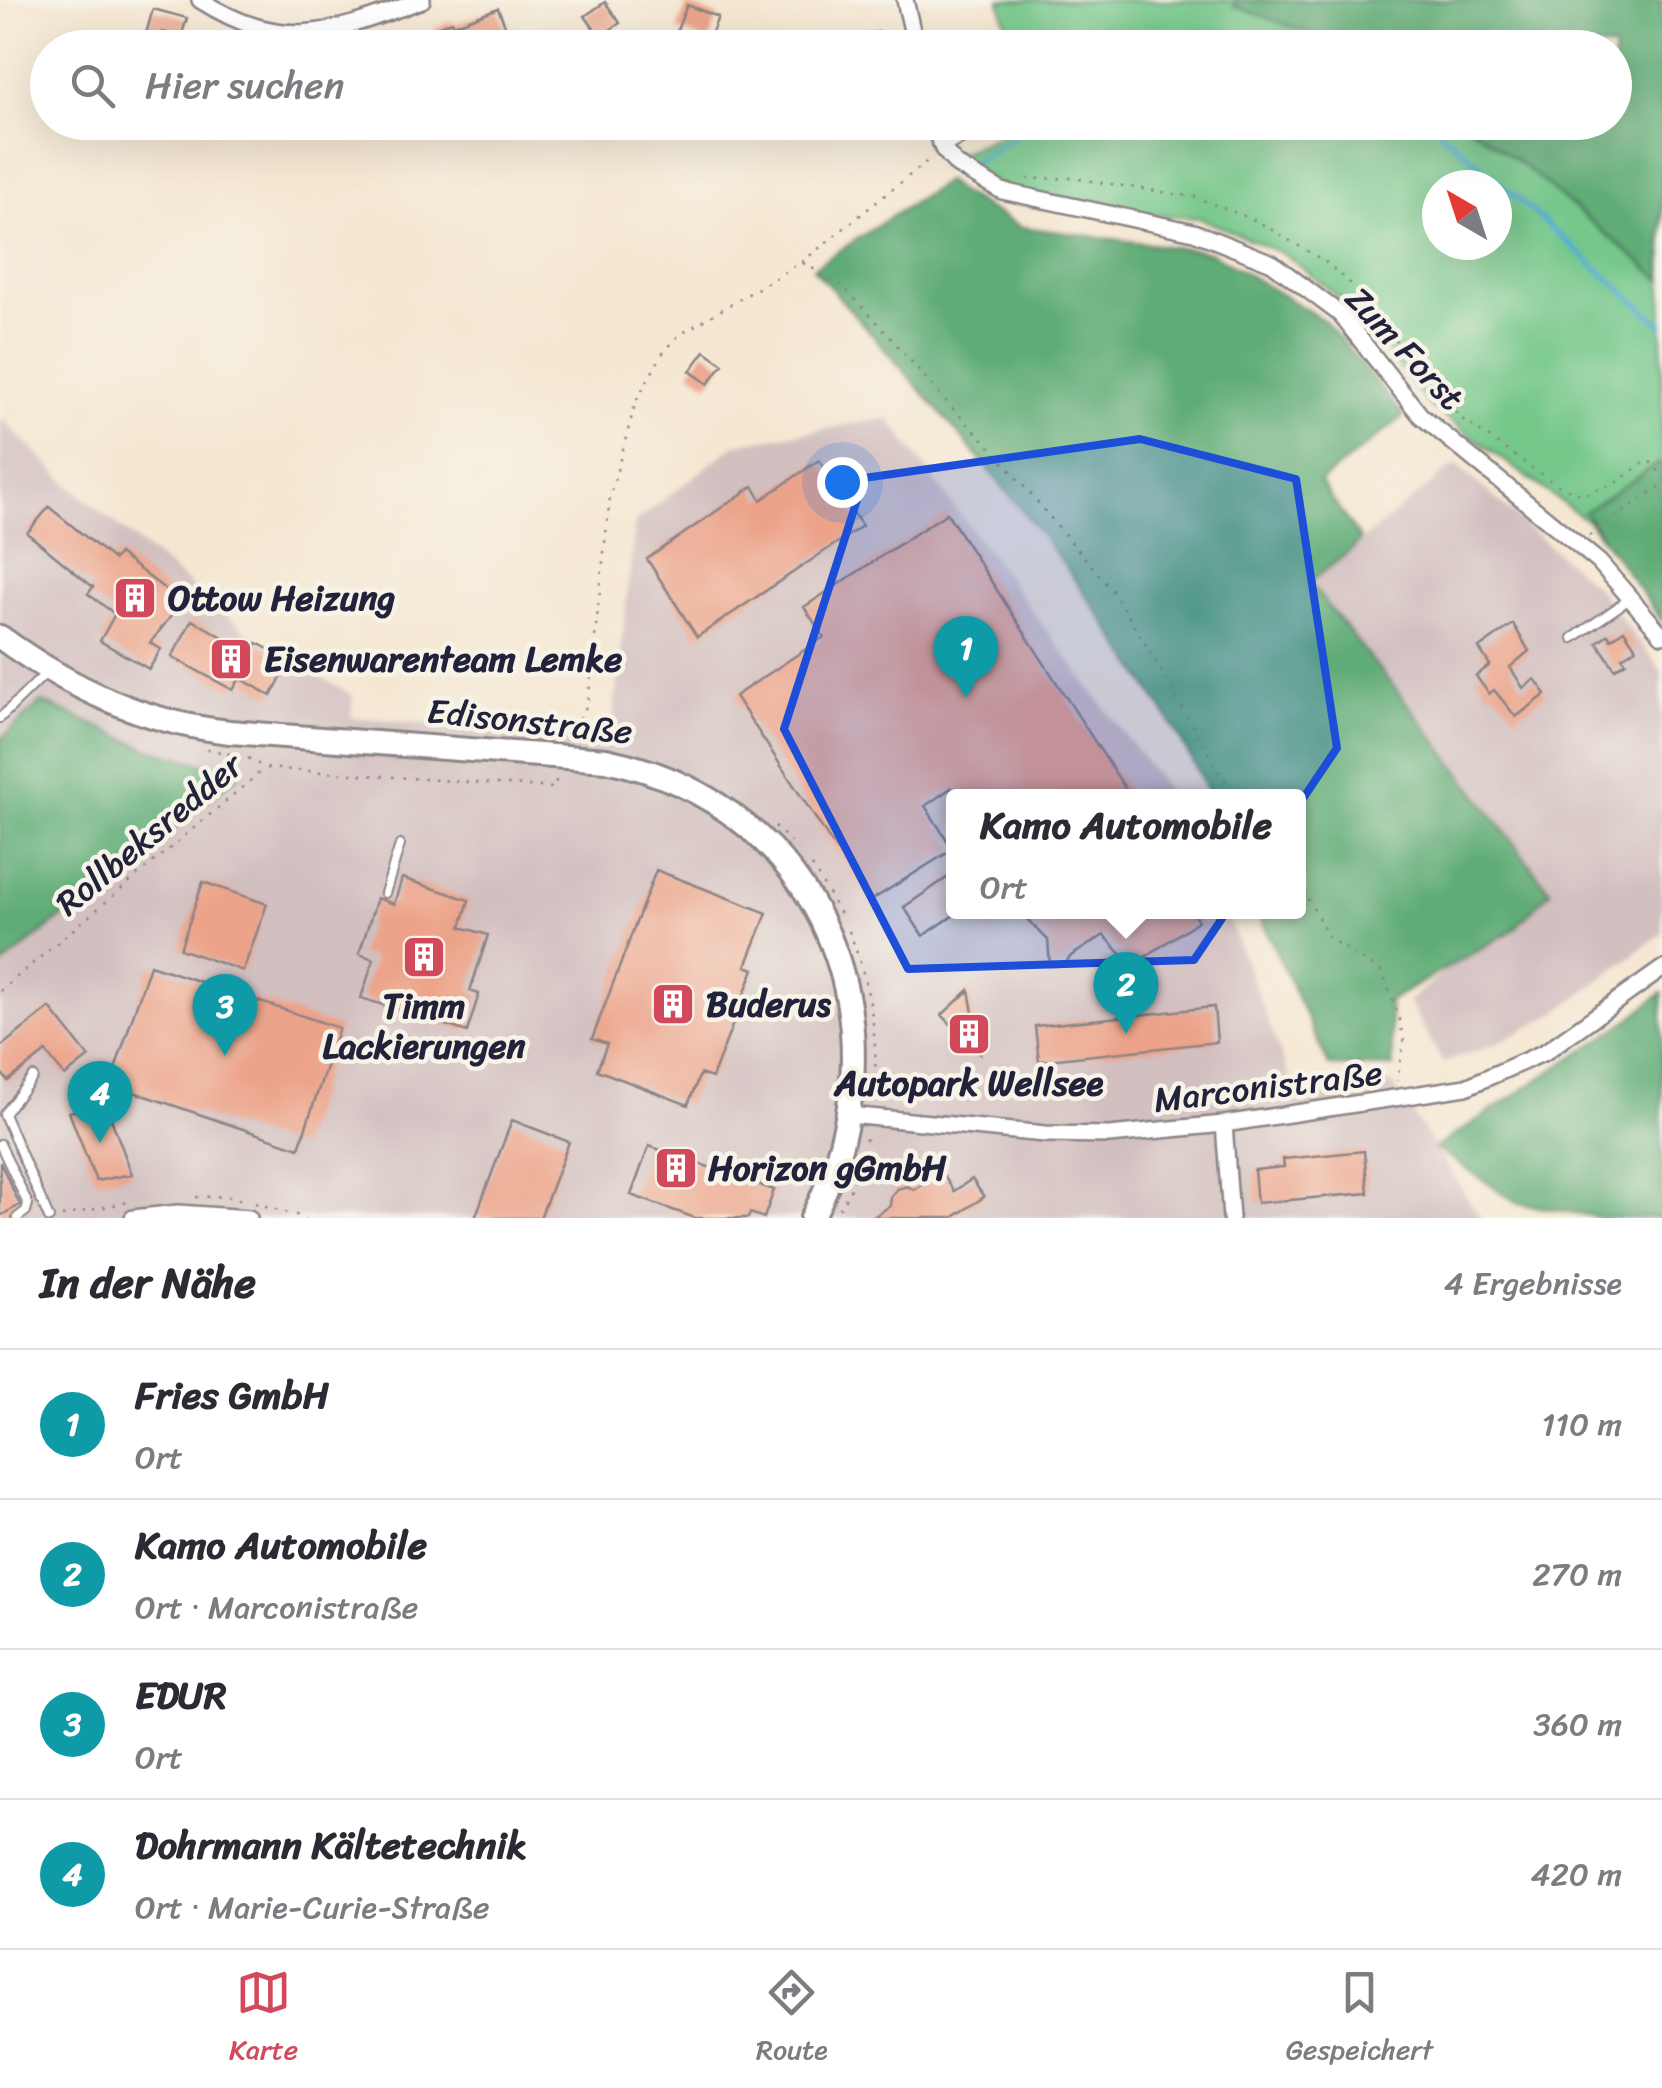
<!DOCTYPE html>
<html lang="de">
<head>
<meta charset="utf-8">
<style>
  :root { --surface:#fff; --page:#f7f7f7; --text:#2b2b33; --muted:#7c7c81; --line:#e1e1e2; --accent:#d1495b }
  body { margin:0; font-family:Sriracha,sans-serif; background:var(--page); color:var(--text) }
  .compass { position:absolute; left:1422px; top:170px; width:90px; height:90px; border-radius:50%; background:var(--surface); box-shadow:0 10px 40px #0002; rotate:321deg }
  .you { position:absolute; left:842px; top:482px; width:35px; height:35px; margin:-25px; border:8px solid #fff; border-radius:50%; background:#1a73e8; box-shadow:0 0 0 15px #1a73e833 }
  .badge { display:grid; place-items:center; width:65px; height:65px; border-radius:50%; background:var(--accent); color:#fff; font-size:32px; font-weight:700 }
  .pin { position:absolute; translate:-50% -82px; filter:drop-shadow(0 2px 5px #0008) }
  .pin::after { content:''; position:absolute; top:52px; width:35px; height:30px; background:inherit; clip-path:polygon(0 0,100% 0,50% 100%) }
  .popup { position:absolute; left:946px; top:789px; width:360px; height:130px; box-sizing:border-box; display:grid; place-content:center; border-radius:10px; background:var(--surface); filter:drop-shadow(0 2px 8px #0005); font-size:32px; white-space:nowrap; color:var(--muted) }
  .popup b { font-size:38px; color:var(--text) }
  .popup::after { content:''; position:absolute; left:50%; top:100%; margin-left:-20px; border:20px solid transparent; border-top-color:var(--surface) }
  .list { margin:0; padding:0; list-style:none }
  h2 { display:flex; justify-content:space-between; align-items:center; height:130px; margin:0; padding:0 40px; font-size:42px }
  h2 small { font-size:32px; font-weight:400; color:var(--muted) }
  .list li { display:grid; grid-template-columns:65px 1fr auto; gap:30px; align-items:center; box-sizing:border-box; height:150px; padding:0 40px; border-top:2px solid var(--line) }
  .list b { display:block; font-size:38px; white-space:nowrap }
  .list p { margin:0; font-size:32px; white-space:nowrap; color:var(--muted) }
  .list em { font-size:32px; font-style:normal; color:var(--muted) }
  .icon { flex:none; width:55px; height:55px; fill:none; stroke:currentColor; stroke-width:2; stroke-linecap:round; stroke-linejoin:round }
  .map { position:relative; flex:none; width:1662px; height:1218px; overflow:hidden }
  .search { position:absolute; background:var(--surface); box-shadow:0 10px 40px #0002; left:30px; right:30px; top:30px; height:110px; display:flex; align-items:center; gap:25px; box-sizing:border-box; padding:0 35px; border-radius:55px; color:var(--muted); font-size:38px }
  .sheet { height:730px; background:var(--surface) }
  nav { display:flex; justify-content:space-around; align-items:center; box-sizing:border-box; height:140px; border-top:2px solid var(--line); background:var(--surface); font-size:28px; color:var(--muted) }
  nav a { display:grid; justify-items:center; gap:5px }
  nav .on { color:var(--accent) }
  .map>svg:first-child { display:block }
  .industrial { fill:#d2bfc0 }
  .green { fill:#74c78a; stroke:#4b7462; stroke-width:2.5; fill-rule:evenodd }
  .forest { fill:#5fac76; stroke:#406758; stroke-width:2.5 }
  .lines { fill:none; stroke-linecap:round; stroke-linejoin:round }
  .stream { stroke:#52acd0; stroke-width:5 }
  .building { fill:#eca389 }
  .lane-casing { stroke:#8c8486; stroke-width:12 }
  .street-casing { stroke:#8c8486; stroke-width:20 }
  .secondary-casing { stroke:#8c8486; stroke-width:28 }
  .path { stroke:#8c8486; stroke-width:2.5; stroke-dasharray:2.5 8; stroke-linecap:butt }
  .lane { stroke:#fff; stroke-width:8 }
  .street { stroke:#fff; stroke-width:15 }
  .secondary { stroke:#fff; stroke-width:22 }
  .marked { fill:#1d4ed8; fill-opacity:0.2; stroke:#1d4ed8; stroke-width:8; stroke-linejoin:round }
  .labels { text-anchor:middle; stroke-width:9; stroke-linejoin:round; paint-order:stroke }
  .street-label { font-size:35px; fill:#22223b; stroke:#f7f3e8 }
  .poi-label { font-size:35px; font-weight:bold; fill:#22223b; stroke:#f7f3e8; text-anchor:start }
</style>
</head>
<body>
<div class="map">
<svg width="1662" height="1218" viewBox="0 0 1662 1218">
  <rect width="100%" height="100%" fill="#f7f3e8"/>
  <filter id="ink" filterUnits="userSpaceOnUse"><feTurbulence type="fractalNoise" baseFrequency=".01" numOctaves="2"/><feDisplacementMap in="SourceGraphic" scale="20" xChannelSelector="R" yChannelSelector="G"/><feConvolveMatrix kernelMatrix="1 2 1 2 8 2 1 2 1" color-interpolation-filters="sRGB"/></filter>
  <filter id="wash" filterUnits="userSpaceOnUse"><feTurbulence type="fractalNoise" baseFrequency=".0048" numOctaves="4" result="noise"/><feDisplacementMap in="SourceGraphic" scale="40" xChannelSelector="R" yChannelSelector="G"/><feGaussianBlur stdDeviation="2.25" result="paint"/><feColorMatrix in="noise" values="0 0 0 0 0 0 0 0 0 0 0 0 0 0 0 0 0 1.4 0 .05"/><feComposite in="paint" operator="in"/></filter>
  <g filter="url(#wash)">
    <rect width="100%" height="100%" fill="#f5e7d2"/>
    <path class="industrial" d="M0,417L71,487L252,636L353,696L351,717L611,739L635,522L736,444L888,418L1171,796H954V912H1226L1293,1086L1392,1083L1481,1218H0Z
      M1456,464L1597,588L1662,671V933L1556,1013L1499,1043L1443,1063L1408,1002L1457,960L1513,929L1550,891L1418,717L1309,583Z"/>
    <path class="green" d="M1000,0H1662V617L1590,523L1429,405L1352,308L1286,255L1200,218L1033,207L953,156L1029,122H1614V48L1012,47ZM1437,185H1497V245H1437Z"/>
    <path class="forest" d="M1236,0H1662V280L1516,160L1465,123L1614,122V48L1349,47L1234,6Z
      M946,181L957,191L1021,227L1210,252L1325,321L1404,416L1320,482L1360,539L1355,547L1309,583L1418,717L1550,891L1513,930L1389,1001L1393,1067L1329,1066L1258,912H1298V796H1209C1185,741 1158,701 1125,652C1034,513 922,391 813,268Z
      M1661,462L1662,463V621L1584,512Z
      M42,702L148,749L240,774L0,967V740Z
      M1662,993V1218H1603L1518,1203L1435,1148L1629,1020Z"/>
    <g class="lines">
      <path class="stream" d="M1149,48C1189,22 1241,33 1283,48
        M1430,122L1662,325
        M971,164L1035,122"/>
    </g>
    <g id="blocks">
      <path class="building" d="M605,2L620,23L600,37L585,16Z
        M687,5L718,17L708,42L677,30Z
        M498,8L511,40L491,48H481L478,39L457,48H442L434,28L452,21L454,25Z
        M153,9L187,18L181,37L163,32L158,48H142Z
        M878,32L880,48H832L831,39Z
        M705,351L723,364L708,384L690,371Z
        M819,460L862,526L697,637L647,559L753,486L761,500Z
        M49,507L114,560L119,554L182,602L150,643L161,649L149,669L100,641L115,614L88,594L93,587L27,533Z
        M947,513L1130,796H957L951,788L925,806L953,849L870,901L735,696L824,637L804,607Z
        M192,620L252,653L257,643L290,661L271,696L240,678L233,690L172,657Z
        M1513,624L1529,651L1510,667L1523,688L1535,679L1546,694L1516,717L1494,690L1489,694L1476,676L1490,665L1479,648Z
        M1624,630L1636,648L1622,657L1626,662L1615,669L1597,642L1608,634L1611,639Z
        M656,870L767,913L746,966L754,969L712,1078L700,1074L688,1105L597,1070L607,1044L592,1039Z
        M954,873V915L923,936L904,907Z
        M402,878L469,900L461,927L488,935L470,991L479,994L467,1032L361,998L374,959L359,954L377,898L394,904Z
        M203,882L267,904L243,971L180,949Z
        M1037,912H1192L1198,921L1132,966L1104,935L1071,956L1064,965L1050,966L1048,940L1026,918Z
        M150,965L339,1028L299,1148L110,1084Z
        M969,990L980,1053L942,1015Z
        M1214,1007L1217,1042L1039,1061L1035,1026Z
        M50,1008L89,1057L65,1076L46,1052L8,1081L0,1071V1047Z
        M105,1103L132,1174L96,1181L69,1112Z
        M512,1120L569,1142L540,1218H475Z
        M649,1146L774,1190L764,1218L750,1213L748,1218H695L631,1195Z
        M1364,1151L1368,1193L1257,1203L1254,1170L1284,1167L1283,1159Z
        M0,1162L20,1205L0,1216Z
        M942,1173L954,1191L972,1179L984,1197L952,1218H872L890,1206L891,1197L897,1189L907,1186L914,1190Z"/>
    </g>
  </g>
  <g filter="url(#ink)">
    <use href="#blocks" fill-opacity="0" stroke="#8c8486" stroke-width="2.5"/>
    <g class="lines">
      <g class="lane-casing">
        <path id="lane" d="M945,148L994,122
          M1573,638L1631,598
          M0,718L45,674
          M385,893L400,845
          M33,1077L4,1114L49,1218
          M0,1144L28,1204L26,1211L17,1218"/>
      </g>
      <g class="street-casing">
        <path id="street" d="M200,0C285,54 335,32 422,0
          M905,0L916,48
          M932,122L943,149L957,165L1002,191L1194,232L1272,263L1340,314L1421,416L1599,562L1662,635
          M849,1115L1045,1134L1109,1135L1224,1124L1466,1087L1545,1052L1662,969
          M1224,1124L1231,1218
          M133,1218L178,1213L249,1218"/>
      </g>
      <g class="secondary-casing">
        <path id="secondary" d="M0,637C70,688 144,723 230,732L606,760C823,805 912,1026 812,1218"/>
      </g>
      <path class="path" d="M1027,179L1072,178L1195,197L1257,221L1324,261L1357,289L1424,379L1462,419L1555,484L1582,495L1614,484L1648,460L1662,474
        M803,263L840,284L874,319L951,407L987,443L1079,551L1114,593L1152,655L1218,770L1237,796
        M1589,536L1662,485
        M570,737L588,703L610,496L636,401L663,353L679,335L802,262L930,159
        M207,749L248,758L265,768L554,788L557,778
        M775,826L797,849
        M812,866L843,919
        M1298,880L1329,938L1382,972L1400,1020L1404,1042L1397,1081
        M849,931C871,987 879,1040 874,1099
        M0,991L264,769
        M196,1197L225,1196L247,1201
        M255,1203L306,1218
        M62,1216L128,1202
        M834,1218L854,1183L868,1132"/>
      <use href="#lane" class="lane"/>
      <use href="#street" class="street"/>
      <use href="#secondary" class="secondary"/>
    </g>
  </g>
  <path class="marked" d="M1140,439L1296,479L1337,748L1194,960L908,969L784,729L864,478Z"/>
  <defs>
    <g id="building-square" transform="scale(2.25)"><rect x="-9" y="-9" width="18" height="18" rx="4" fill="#d1495b" stroke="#f7f3e8"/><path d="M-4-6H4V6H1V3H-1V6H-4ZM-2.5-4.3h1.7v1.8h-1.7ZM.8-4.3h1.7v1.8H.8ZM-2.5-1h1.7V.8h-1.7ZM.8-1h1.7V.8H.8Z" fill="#fff"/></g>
  </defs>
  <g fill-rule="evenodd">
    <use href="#building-square" x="135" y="598"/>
    <use href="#building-square" x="231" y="659"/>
    <use href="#building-square" x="424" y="957"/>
    <use href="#building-square" x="673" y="1004"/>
    <use href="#building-square" x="969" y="1034"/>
    <use href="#building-square" x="676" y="1168"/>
  </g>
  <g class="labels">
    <g class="street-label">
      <text transform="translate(1405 348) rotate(47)" y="12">Zum Forst</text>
      <text transform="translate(530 721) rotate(6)" y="12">Edisonstraße</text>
      <text transform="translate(149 834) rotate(-40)" y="12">Rollbeksredder</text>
      <text transform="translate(1268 1086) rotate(-7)" y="12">Marconistraße</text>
    </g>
    <g class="poi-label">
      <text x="168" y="610">Ottow Heizung</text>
      <text x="264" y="671">Eisenwarenteam Lemke</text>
      <text x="706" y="1016">Buderus</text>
      <text x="424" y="1018" text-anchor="middle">Timm<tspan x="424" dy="40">Lackierungen</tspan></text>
      <text x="969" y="1095" text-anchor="middle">Autopark Wellsee</text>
      <text x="708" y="1180">Horizon gGmbH</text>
    </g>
  </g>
</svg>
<svg class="compass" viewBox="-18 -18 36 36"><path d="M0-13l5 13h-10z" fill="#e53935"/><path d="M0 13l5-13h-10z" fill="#7c7c81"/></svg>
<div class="you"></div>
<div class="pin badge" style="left:966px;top:698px;background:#0f9aa8">1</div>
<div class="pin badge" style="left:1126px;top:1034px;background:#0f9aa8">2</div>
<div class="popup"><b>Kamo Automobile</b>Ort</div>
<div class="pin badge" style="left:225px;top:1056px;background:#0f9aa8">3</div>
<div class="pin badge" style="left:100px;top:1143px;background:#0f9aa8">4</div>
<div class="search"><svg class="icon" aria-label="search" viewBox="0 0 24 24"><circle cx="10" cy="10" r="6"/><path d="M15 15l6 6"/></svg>Hier suchen</div>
</div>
<section class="sheet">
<h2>In der Nähe<small>4 Ergebnisse</small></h2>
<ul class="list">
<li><span class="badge" style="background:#0f9aa8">1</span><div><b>Fries GmbH</b><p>Ort</p></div><em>110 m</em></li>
<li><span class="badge" style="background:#0f9aa8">2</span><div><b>Kamo Automobile</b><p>Ort · Marconistraße</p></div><em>270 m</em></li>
<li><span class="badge" style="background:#0f9aa8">3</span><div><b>EDUR</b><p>Ort</p></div><em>360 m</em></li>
<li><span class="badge" style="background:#0f9aa8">4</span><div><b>Dohrmann Kältetechnik</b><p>Ort · Marie-Curie-Straße</p></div><em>420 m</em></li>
</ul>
</section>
<nav>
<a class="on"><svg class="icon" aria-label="map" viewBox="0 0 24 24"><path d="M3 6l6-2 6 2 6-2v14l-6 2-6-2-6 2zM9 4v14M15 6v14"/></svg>Karte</a>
<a><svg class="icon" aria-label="directions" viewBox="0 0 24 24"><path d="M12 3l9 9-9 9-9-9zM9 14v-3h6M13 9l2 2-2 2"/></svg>Route</a>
<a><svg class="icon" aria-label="saved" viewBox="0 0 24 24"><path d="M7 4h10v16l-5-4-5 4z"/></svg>Gespeichert</a>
</nav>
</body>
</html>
